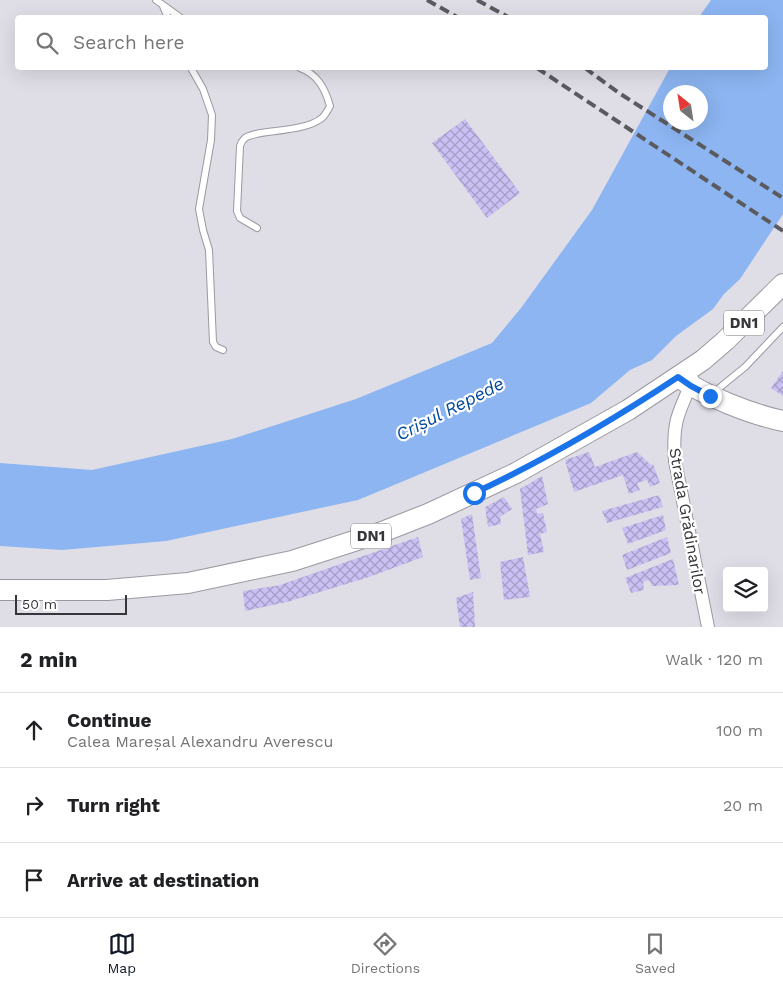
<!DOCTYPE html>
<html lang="en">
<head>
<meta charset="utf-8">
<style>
  :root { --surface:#fff; --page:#f6f6f6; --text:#202124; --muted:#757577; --line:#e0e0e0; --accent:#111827 }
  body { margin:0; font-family:"Work Sans",sans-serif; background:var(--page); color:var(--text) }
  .controls { position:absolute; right:15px; bottom:15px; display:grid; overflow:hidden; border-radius:5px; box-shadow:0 5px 20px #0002 }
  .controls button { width:45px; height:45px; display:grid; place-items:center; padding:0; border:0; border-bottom:1px solid var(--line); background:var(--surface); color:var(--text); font:25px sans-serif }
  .compass { position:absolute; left:663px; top:85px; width:45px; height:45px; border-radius:50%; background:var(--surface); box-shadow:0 5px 20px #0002; rotate:330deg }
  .scale { position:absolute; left:15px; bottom:12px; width:112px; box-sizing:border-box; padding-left:5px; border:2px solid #363539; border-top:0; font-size:14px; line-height:18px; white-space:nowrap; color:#363539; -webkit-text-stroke:4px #fff; paint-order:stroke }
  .stop { position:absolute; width:15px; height:15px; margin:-11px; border:4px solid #1a73e8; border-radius:50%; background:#fff }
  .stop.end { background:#1a73e8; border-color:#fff; box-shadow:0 1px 5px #0008 }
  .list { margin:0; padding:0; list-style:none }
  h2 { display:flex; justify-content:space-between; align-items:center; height:65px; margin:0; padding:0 20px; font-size:21px }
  h2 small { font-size:16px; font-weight:400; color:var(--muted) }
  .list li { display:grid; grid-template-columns:32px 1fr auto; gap:15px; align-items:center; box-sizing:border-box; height:75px; padding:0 20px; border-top:1px solid var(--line) }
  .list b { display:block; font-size:19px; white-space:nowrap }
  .list p { margin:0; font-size:16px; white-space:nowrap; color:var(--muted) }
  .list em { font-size:16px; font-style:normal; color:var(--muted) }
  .icon { flex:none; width:28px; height:28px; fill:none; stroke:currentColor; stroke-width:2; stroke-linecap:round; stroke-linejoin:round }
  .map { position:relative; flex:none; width:783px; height:627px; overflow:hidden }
  .search { position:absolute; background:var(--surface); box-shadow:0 5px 20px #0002; left:15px; right:15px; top:15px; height:55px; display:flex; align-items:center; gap:12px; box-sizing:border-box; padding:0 18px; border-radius:5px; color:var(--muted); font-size:19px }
  .sheet { height:290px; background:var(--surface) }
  nav { display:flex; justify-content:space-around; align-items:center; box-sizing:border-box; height:70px; border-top:1px solid var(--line); background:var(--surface); font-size:14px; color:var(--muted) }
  nav a { display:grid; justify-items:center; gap:2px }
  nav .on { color:var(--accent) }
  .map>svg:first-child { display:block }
  .water { fill:#8cb5f1; fill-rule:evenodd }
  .building { fill:url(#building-cross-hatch) }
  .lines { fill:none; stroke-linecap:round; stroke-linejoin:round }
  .service-casing { stroke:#9a99a1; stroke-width:8 }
  .minor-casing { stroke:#9a99a1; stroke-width:14 }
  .primary-casing { stroke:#9a99a1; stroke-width:22 }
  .service { stroke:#fff; stroke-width:6 }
  .minor { stroke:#fff; stroke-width:12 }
  .primary { stroke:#fff; stroke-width:20 }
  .rail { stroke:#5b5a5f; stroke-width:4; stroke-dasharray:10 5; stroke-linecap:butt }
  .route { stroke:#1a73e8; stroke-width:6 }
  .labels { text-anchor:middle; stroke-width:4.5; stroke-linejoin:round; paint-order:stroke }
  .shield { fill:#fff; stroke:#727274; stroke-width:1 }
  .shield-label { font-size:15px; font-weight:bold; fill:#363539 }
  .street-label { font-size:16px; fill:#363539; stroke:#fff }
  .water-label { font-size:18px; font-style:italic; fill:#00489d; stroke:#fff }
</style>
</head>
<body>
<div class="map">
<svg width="783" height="627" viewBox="0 0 783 627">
  <defs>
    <pattern id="building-cross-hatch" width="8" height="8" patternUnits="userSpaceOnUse" patternTransform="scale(1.25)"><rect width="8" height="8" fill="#cbc0f3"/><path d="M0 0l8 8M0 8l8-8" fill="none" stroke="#a69dc6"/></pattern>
  </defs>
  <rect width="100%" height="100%" fill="#dfdde6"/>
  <path class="water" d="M711,0H783V214L740,279L724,294L713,309L676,336L652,360L630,370L591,403L358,500L166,541L62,550L0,546V463L92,470L232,439L356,399L492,343L521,308L592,210L670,68H766V18L699,17ZM670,92H700V122H670Z"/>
  <path class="building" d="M465,119L520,193L487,218L432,143Z
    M783,371V396L771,388Z
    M589,452L595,467L637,452L651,465L653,464L660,483L650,487L647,480L637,483L640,490L629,494L623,475L574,492L565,460Z
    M542,476L548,504L536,509L537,514L543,513L547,532L540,534L544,552L528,555L520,489Z
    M659,495L663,507L607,523L602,511Z
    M504,497L512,509L500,517L501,524L488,527L485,507Z
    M472,514L481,578L470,580L461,519Z
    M663,515L666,530L628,544L622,528Z
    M418,537L423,557L369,577L287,602L245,611L243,591L280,585Z
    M667,537L671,553L627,570L622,555Z
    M523,557L530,597L504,600L500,562Z
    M673,559L679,585L652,586L649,580L643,582L644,590L631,593L625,578Z
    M473,592L475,627H460L456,598Z"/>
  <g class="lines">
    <g class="service-casing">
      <path id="service" d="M156,0L181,18
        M163,6L168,18
        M191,68L203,89L212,115L211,140L199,209L203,230L209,250L213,342L216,347L223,350
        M257,228L240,218L237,211L240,146C241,143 242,141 244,139C252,129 302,134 322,118C325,115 328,110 330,106C325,88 317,74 300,68
        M713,393L745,367L783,327"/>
    </g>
    <g class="minor-casing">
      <path id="minor" d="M693,380C678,413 672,423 675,461L708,627"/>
    </g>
    <g class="primary-casing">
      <path id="primary" d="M678,377C705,396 750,414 783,421
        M0,590H107L188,583L292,561L382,532L428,514L516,473L628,410L703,360L725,341L783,284"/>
    </g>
    <use href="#service" class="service"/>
    <use href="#minor" class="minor"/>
    <use href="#primary" class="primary"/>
    <path class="rail" d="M427,0L459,18
      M477,0L510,18
      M537,68L783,231
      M585,68L619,93L783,198"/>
  </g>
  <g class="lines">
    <path class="route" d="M474,493C545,460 613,420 678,377L691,386L710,396"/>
  </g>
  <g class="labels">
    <g class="shield">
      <rect x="724" y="310.5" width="40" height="25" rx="4"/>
      <rect x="351" y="523.5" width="40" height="25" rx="4"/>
    </g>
    <g class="shield-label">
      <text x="744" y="328">DN1</text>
      <text x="371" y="541">DN1</text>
    </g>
    <g class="street-label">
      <text transform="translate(688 521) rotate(80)" y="6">Strada Grădinarilor</text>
    </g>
    <g class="water-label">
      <text transform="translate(450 409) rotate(-27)" y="6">Crișul Repede</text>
    </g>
  </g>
</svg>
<div class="controls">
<button><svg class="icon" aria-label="layers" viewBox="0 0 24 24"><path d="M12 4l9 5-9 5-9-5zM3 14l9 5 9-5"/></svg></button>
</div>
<svg class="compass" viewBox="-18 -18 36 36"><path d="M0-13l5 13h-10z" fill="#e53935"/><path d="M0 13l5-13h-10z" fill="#757577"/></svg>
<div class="scale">50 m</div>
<div class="stop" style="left:474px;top:493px"></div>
<div class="stop end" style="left:710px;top:396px"></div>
<div class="search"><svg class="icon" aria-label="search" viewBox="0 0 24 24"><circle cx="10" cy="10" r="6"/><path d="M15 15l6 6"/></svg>Search here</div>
</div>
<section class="sheet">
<h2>2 min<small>Walk · 120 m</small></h2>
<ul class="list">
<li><svg class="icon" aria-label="ahead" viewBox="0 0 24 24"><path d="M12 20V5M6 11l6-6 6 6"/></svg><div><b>Continue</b><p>Calea Mareșal Alexandru Averescu</p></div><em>100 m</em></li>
<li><svg class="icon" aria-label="right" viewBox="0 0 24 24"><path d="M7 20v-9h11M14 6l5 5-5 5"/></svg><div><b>Turn right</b></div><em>20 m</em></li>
<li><svg class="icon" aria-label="arrive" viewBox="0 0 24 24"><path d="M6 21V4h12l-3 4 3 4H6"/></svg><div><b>Arrive at destination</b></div></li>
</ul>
</section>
<nav>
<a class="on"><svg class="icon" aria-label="map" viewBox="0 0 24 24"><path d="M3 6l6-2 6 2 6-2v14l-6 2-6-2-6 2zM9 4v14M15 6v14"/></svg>Map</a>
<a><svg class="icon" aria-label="directions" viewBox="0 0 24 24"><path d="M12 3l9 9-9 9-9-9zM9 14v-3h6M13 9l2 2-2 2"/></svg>Directions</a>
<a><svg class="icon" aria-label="saved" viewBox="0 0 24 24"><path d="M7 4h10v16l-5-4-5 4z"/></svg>Saved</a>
</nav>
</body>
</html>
